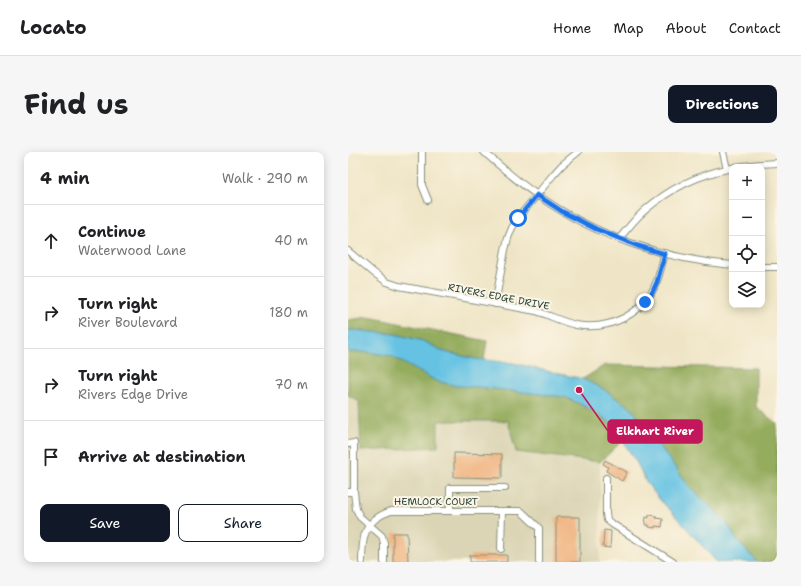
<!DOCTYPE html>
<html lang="en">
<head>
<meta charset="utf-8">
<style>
  :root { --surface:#fff; --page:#f6f6f6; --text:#202124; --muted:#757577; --line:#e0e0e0; --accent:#111827 }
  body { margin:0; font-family:"Shantell Sans",sans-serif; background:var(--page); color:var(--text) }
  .controls { position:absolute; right:12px; top:12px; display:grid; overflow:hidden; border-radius:8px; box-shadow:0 2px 10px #0003 }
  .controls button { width:36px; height:36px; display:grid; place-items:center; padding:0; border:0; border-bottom:1px solid var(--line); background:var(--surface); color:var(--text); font:20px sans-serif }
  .stop { position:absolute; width:12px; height:12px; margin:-9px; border:3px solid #1a73e8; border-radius:50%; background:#fff }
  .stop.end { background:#1a73e8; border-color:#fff; box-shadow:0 1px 4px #0008 }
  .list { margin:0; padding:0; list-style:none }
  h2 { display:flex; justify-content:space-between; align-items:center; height:52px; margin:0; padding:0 16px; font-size:17px }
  h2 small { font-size:13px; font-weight:400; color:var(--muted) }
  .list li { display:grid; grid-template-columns:26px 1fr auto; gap:12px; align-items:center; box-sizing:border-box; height:72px; padding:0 16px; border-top:1px solid var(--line) }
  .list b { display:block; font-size:15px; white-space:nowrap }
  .list p { margin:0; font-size:13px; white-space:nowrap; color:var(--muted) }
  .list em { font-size:13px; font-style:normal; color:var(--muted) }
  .actions { display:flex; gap:8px; padding:12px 16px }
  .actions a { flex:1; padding:9px 0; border:1px solid var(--accent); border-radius:8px; text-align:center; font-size:14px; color:var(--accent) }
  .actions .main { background:var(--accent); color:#fff }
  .icon { flex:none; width:22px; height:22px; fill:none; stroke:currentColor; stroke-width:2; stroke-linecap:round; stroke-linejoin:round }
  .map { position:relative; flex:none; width:429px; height:410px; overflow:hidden; border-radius:8px }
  header { display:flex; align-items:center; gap:24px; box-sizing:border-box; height:56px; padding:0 20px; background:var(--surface); border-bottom:1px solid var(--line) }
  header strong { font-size:19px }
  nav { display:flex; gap:22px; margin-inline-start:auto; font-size:14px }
  .intro { display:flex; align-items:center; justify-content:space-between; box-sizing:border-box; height:96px; padding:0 24px }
  h1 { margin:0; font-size:28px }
  .button { padding:10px 18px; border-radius:8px; background:var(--accent); color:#fff; font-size:14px; font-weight:700 }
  main { display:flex; gap:24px; padding:0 24px }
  aside { flex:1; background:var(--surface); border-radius:8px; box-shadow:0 2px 10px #0003 }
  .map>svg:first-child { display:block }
  .built { fill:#dcd5b5 }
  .forest { fill:#94ac5d; stroke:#5a7448 }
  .water { fill:#65c2e3; stroke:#42808c }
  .building { fill:#f0b481 }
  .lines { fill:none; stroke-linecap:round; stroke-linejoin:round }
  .minor-casing { stroke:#87917d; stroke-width:8 }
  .minor { stroke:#fff; stroke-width:6 }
  .route { stroke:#1a73e8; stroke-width:5 }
  .labels { text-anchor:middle; stroke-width:4; stroke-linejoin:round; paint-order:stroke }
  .street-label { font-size:10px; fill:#1f3d34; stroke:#fcf5e5 }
  .leader { fill:none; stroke:#c2185b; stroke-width:1.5 }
  .callout-dot { fill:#c2185b; stroke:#fcf5e5; stroke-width:1.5 }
  .callout { fill:#c2185b; stroke:#c2185b; stroke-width:1.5 }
  .callout-label { font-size:11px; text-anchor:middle; font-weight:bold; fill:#fff }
</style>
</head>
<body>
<header>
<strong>Locato</strong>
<nav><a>Home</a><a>Map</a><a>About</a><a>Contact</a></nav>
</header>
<div class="intro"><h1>Find us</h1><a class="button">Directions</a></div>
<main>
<aside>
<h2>4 min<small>Walk · 290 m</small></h2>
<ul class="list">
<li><svg class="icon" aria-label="ahead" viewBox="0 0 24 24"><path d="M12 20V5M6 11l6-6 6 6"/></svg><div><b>Continue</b><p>Waterwood Lane</p></div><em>40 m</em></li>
<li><svg class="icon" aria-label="right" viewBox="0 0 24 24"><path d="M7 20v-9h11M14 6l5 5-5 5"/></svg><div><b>Turn right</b><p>River Boulevard</p></div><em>180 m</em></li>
<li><svg class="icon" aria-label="right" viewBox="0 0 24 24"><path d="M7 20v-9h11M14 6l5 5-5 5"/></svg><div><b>Turn right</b><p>Rivers Edge Drive</p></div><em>70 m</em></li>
<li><svg class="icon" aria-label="arrive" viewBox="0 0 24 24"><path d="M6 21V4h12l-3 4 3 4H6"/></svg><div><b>Arrive at destination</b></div></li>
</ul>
<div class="actions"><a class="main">Save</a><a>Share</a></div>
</aside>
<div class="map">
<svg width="429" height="410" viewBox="0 0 429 410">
  <rect width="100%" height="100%" fill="#fcf5e5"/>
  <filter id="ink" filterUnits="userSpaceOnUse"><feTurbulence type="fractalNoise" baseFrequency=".025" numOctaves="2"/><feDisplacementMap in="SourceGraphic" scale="8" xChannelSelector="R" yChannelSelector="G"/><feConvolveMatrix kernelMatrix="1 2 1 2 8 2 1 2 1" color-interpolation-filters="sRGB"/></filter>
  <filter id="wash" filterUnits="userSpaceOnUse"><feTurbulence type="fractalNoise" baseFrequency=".012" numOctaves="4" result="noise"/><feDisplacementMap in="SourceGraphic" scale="16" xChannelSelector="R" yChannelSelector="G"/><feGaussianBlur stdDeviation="0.9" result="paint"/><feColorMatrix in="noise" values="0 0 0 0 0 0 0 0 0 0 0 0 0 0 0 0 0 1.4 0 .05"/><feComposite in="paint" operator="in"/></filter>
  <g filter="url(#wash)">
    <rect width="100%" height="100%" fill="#efe5c6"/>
    <path class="built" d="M0,243L11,249L13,299L90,295V269H161L168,300L252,310V410H0Z"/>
    <path class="forest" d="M20,165L139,189L136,208L128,207L97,200L75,189L47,182L4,178H0V168Z
      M0,200H19L43,204L88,229L109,234L130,235L217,245L236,254L252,263L265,273L274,289L252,310L168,300L160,269H90V295L13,299L11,249L0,243Z
      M257,213L408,216V255L429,272V410H409L389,388L378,369L342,335L283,256L255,237L235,227Z"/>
    <path class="water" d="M0,178H4L47,182L75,189L97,200L128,207L165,211L199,219L235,227L255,237L283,256L342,335L378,369L389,388L409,410H369L323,359L313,349L298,330L290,313L265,273L252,263L236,254L217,245L130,235L109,234L88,229L43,204L19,200H0Z"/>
    <g id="blocks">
      <path class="building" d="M106,301L154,302V326L106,325Z
        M257,308L279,320L274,329L258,319L260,315L255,312Z
        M301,363L308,364V366L315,367L314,375L307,374V376L301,375V373H297L298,365L301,366Z
        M208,365H232V410H208Z
        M256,378L263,379L262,396L255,395Z
        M45,381H59L60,410H45Z
        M122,403H159V410H122Z"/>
    </g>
  </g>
  <g filter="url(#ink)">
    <use href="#blocks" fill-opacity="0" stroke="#87917d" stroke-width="1"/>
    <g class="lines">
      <g class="minor-casing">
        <path id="minor" d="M74,0V33L80,48
          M136,0C153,15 170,30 188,42C245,83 314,107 384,113
          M375,0L379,17
          M387,15L412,12L429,11
          M271,87C279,77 287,67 296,59C321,37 352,22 384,16
          M0,99L26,121L39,130L51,134L188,159C201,163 214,170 228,173C261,179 296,162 308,131C312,122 314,111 317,101
          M414,115H429
          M147,152L157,98L160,86L164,76L170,66L205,23L214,13L230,0
          M0,292L6,291V340
          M258,326V362L259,368L264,372L325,410
          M0,340H6L8,357L12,365L34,384L36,391V410
          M102,359V336H157
          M153,397L154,359
          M14,410C14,384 16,368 43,359H173L191,376V410"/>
      </g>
      <use href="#minor" class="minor"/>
    </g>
  </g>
  <g class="lines" filter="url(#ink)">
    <path class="route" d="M170,66L189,43L215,60L248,77L290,94L317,102L309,130L304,141L297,150"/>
  </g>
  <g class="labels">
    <g class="street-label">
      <text transform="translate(151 144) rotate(11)" y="4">RIVERS EDGE DRIVE</text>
      <text x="88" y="353">HEMLOCK COURT</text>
    </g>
  </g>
  <path class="leader" d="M231 238L260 279"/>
  <circle class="callout-dot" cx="231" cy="238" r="4"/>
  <rect class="callout" x="260" y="268" width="94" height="23" rx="4"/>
  <g class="callout-label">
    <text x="307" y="283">Elkhart River</text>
  </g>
</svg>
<div class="controls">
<button>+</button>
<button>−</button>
<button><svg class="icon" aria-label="locate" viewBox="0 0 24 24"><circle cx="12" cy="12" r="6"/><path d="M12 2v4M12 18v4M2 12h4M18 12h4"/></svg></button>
<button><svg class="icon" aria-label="layers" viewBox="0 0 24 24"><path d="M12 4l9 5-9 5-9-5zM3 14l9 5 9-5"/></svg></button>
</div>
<div class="stop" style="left:170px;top:66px"></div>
<div class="stop end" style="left:297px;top:150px"></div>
</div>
</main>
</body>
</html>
